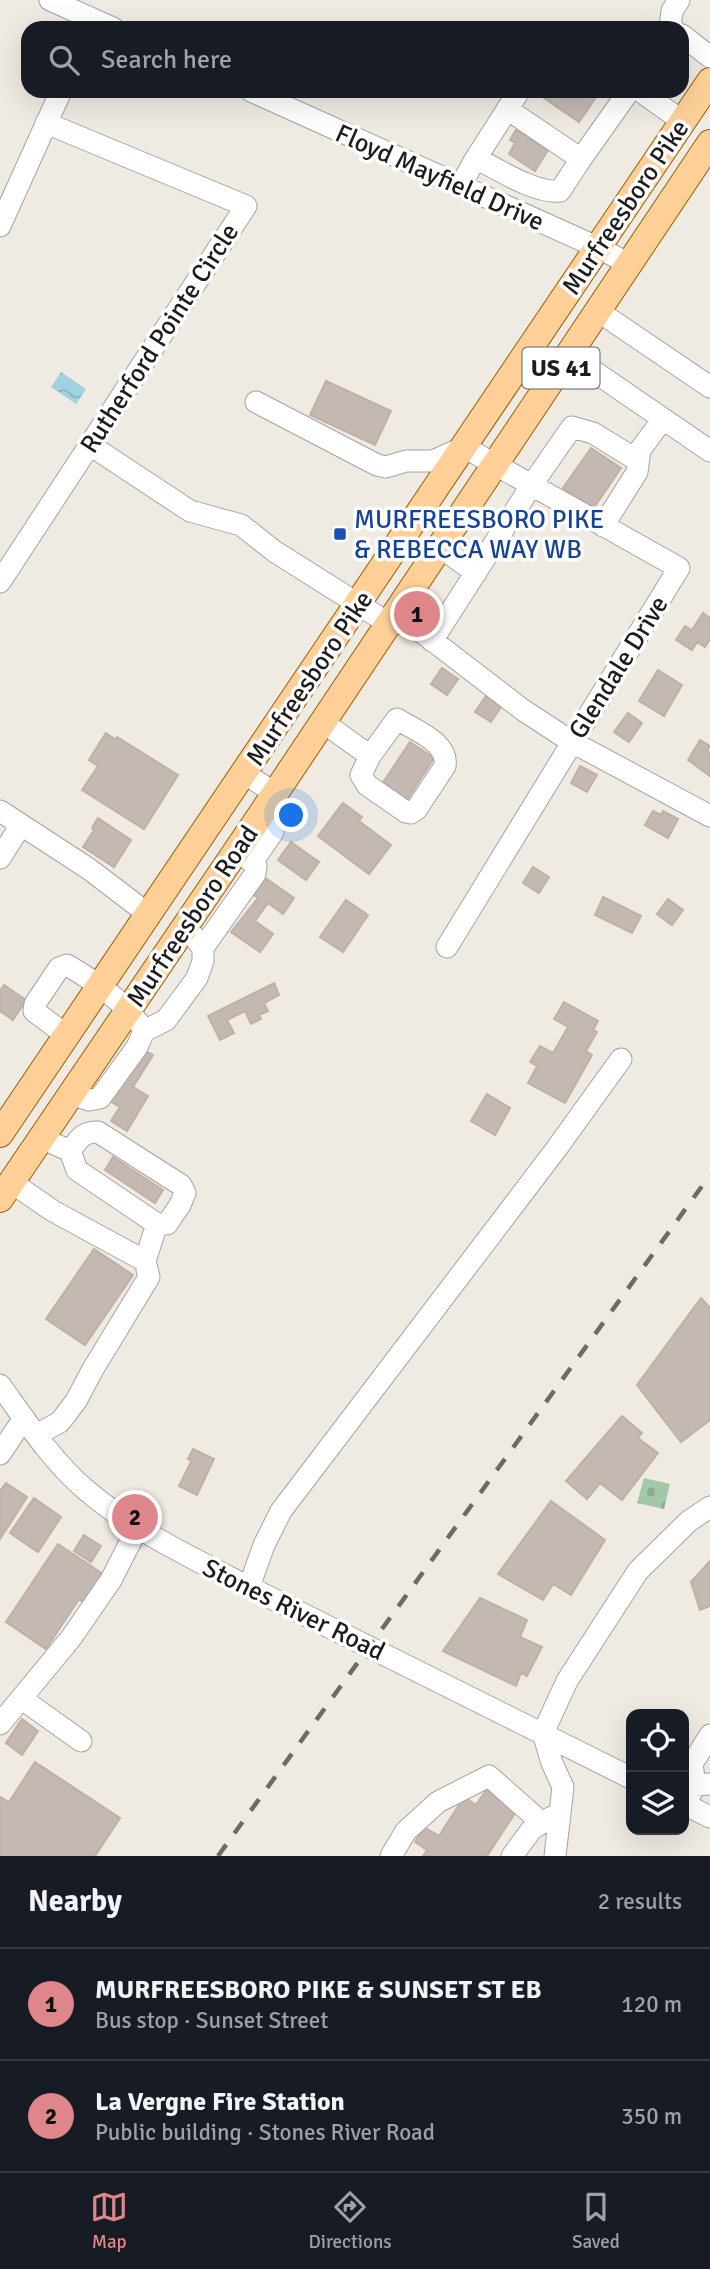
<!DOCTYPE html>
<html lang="en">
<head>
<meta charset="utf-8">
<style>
  :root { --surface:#171b24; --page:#242831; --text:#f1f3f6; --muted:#9ea1a6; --line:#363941; --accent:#df868a }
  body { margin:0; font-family:Signika,sans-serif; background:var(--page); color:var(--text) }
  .controls { position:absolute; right:21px; bottom:21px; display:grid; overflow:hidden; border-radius:14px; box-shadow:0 7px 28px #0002 }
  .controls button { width:63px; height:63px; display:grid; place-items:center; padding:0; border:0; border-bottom:2px solid var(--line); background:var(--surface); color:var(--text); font:35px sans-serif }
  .you { position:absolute; left:292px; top:816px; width:24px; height:24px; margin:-18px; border:5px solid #fff; border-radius:50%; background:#1a73e8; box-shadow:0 0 0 10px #1a73e833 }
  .badge { display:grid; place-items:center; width:46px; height:46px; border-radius:50%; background:var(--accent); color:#111; font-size:23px; font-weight:700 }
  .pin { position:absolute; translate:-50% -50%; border:4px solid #fff; box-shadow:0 2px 7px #0006 }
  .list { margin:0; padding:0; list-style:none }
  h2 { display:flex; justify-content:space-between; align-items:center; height:91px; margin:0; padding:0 28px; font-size:30px }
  h2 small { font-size:23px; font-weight:400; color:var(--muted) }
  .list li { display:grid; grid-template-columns:46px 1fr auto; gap:21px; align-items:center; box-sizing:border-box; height:112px; padding:0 28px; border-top:2px solid var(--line) }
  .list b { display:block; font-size:26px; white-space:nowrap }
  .list p { margin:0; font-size:23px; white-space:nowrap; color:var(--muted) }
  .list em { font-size:23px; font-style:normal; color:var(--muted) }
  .icon { flex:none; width:38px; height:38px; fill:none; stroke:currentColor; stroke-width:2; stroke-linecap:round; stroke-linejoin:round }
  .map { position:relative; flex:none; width:710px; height:1856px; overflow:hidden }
  .search { position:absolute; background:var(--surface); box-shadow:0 7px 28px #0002; left:21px; right:21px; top:21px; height:77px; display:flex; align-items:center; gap:18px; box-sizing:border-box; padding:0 24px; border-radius:21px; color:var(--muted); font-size:26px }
  .sheet { height:315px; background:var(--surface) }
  nav { display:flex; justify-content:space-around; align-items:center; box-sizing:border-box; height:98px; border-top:2px solid var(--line); background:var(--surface); font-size:19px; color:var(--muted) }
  nav a { display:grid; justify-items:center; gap:4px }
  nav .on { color:var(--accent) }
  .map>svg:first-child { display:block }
  .cemetery { fill:url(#cemetery-stones) }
  .water { fill:url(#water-waves) }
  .building { fill:#c3b9b2; stroke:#c1b0a4; stroke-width:2 }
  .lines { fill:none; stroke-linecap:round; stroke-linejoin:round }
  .minor-casing { stroke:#a4a4a4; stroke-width:23 }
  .major-casing { stroke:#966100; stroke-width:28 }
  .minor { stroke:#fff; stroke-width:21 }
  .major { stroke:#fed098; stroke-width:26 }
  .rail { stroke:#6b6b6b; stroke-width:4.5; stroke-dasharray:14 14; stroke-linecap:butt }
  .transit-dot { fill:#1a4fb4; stroke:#fff; stroke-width:2.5 }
  .labels { text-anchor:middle; stroke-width:7; stroke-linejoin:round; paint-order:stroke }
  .shield { fill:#fff; stroke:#616161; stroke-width:2 }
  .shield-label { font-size:24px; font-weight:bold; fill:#1d1d1d }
  .street-label { font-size:26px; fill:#1d1d1d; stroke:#fff }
  .transit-label { font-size:26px; fill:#164399; stroke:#fff; text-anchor:start }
</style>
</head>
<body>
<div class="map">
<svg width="710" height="1856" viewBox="0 0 710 1856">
  <defs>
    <pattern id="cemetery-stones" width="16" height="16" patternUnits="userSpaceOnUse" patternTransform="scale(1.75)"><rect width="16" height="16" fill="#a3c8a8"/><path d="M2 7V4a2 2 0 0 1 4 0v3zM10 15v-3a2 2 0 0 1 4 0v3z" fill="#8cab90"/></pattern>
    <pattern id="water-waves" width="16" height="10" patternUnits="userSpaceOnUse" patternTransform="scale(1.75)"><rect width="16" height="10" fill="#a1d2de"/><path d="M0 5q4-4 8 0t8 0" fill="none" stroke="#8ab4be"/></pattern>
  </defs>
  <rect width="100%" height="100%" fill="#efeae2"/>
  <path class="cemetery" d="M644,1478L670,1484L664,1509L637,1503Z"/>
  <path class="water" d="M61,372L86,389L76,404L51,387Z"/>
  <path class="building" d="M549,91H600L579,122L544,98Z
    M516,130L548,150L535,171L509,154L515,143L510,140Z
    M326,381L391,411L375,445L310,415Z
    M591,448L621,468L593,509L563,488Z
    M703,613L710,618V639L705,647L697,642L692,650L676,640L685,626L692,630Z
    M442,668L458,679L447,695L431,684Z
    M658,670L682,685L664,716L639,701Z
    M486,696L501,707L491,722L475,712Z
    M628,713L642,723L629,742L614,732Z
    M106,733L116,740L117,737L178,775L144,829L82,790L98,766L89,760Z
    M700,740L710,746L707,751L710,753V776L688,760Z
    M410,742L434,758L407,800L382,784Z
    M580,766L597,775L587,792L571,783Z
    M343,803L362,817L359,821L391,845L369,874L318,836Z
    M653,811L661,815L663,811L678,819L668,838L645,825Z
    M98,818L131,840L114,867L83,847L94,830L92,828Z
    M291,842L319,862L306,880L278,860Z
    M533,867L549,877L539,893L523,883Z
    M264,877L294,898L283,914L268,903L255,921L273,934L260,952L231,932L258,898L252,894Z
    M603,897L641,916L632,933L595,915Z
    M668,899L683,910L672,925L657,914Z
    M346,900L368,915L343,952L320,937Z
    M274,983L279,995L264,1003L268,1011L259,1015L261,1019L251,1024L245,1011L227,1020L234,1033L220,1040L208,1016Z
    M4,985L26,1000L13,1020L0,1011V991Z
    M564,1002L598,1021L593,1030L597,1032L586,1051L592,1055L565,1103L528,1083L537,1066L530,1062L540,1046L553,1053L568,1027L554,1019Z
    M140,1048L153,1055L133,1087L148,1096L127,1131L111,1121L120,1107L108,1100Z
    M487,1094L510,1108L495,1135L471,1121Z
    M113,1157L163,1190L155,1203L105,1170Z
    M94,1249L133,1275L85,1345L46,1319Z
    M701,1298L710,1308V1420L681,1442L637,1385Z
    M622,1416L642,1433L638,1438L658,1453L622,1500L600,1483L587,1499L566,1481Z
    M193,1449L214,1459L197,1495L179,1486L192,1460L188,1459Z
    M6,1483L27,1497L0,1539V1491Z
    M34,1498L61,1517L38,1552L10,1533Z
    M551,1501L605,1540L571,1595L553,1584L543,1600L498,1574Z
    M84,1535L101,1546L91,1562L74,1551Z
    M58,1544L103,1574L84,1603L79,1599L46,1649L6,1622Z
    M710,1561V1606L700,1610L691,1582Z
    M480,1598L527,1620L520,1637L542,1647L527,1676L521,1673L516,1686L443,1651Z
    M22,1719L38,1731L22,1755L6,1743Z
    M35,1762L120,1818L95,1856H0V1797L9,1802Z
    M486,1790L517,1810L487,1856H423L427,1850L415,1842L424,1827L439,1836L464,1797L476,1805Z"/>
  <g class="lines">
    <g class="minor-casing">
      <path id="minor" d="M50,0L113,28
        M673,28L670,26L672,11L679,0
        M682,35L710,57
        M251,91L599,248L629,264
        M640,91L682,121
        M476,158C497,169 536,194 560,191L581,159L507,109
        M581,159L629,91
        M460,187L473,163L519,91
        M0,226L61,91
        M598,311L710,387
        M570,355L710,451
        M256,402L377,465L386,467L406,461H433L464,447L679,568L447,947
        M90,445L190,511L241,525L274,551L388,623L411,624L523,710L572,742L710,816
        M603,526L637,472L640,450L663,419
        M440,547L476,573
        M0,582L246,206L46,123
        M432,641L531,486L572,427L593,433L637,460
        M397,719C414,730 449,742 445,766L416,810L411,813L406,812L367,785L361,775L370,756Z
        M323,722L370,756
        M245,774L275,793
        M0,811L89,869L148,914
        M0,858L21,825
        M253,861L273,832V827L260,816
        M203,948L255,874L256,866L237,849
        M66,1035L34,1011L35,1004L59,968L67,965C94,981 118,997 138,1022
        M71,1094L89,1100L100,1098L137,1047L144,1031L166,1020L197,978L203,961V948L185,926
        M70,1151C78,1140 83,1131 98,1132L181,1185L185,1193L180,1205L167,1224H157
        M11,1182L53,1211L145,1261
        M0,1385C26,1421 51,1460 86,1490C128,1526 180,1552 229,1577L631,1778
        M36,1435L60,1422L76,1401L93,1369L149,1277L145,1261L157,1224L77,1170L70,1151L41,1138
        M0,1454L24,1418
        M249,1587L264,1545L281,1511L557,1148L621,1059
        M22,1699L81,1741
        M0,1724L71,1638L111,1580L138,1527
        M695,1784L692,1764L710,1735
        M684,1804L710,1817
        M685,1805L695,1785L709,1784
        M391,1856L406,1831L438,1802L489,1776L542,1823
        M512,1856L532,1829L552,1817
        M555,1856L563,1787L552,1763L543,1733L567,1681L638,1571L689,1521L710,1507"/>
    </g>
    <g class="major-casing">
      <path id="major" d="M0,1134L710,81
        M0,1199L260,816L710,143"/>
    </g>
    <use href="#minor" class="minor"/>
    <use href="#major" class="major"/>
    <path class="rail" d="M218,1856L710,1175"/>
  </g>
  <rect class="transit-dot" x="333" y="527" width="14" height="14" rx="3.5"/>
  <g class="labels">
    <rect class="shield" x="522.5" y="347.5" width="77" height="41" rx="5"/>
    <g class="shield-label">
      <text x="561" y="376">US 41</text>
    </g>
    <g class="street-label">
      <text transform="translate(440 177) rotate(24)" y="9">Floyd Mayfield Drive</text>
      <text transform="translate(625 207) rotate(-56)" y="9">Murfreesboro Pike</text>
      <text transform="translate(159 338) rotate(-57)" y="9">Rutherford Pointe Circle</text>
      <text transform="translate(618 667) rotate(-58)" y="9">Glendale Drive</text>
      <text transform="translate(309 678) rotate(-56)" y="9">Murfreesboro Pike</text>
      <text transform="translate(192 916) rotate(-56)" y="9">Murfreesboro Road</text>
      <text transform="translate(294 1609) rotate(26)" y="9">Stones River Road</text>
    </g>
    <g class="transit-label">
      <text x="354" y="528">MURFREESBORO PIKE<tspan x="354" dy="30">&amp; REBECCA WAY WB</tspan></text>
    </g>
  </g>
</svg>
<div class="controls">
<button><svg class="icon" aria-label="locate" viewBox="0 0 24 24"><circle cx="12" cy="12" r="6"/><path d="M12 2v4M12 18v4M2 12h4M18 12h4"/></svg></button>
<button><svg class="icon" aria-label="layers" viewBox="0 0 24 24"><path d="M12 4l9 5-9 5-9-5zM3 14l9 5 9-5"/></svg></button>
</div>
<div class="you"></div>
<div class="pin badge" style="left:417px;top:614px">1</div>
<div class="pin badge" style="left:135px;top:1517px">2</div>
<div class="search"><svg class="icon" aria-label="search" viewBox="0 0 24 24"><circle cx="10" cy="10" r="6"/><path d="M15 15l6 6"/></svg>Search here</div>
</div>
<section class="sheet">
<h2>Nearby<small>2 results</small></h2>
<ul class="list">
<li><span class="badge">1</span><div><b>MURFREESBORO PIKE &amp; SUNSET ST EB</b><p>Bus stop · Sunset Street</p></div><em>120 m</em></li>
<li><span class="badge">2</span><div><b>La Vergne Fire Station</b><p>Public building · Stones River Road</p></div><em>350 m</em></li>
</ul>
</section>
<nav>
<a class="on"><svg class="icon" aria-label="map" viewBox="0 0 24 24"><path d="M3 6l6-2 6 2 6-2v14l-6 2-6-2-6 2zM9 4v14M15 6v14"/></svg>Map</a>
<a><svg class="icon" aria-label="directions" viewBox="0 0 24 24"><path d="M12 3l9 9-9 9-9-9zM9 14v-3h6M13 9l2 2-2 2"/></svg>Directions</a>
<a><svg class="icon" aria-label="saved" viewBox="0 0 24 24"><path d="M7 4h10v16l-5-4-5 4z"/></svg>Saved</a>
</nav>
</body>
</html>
